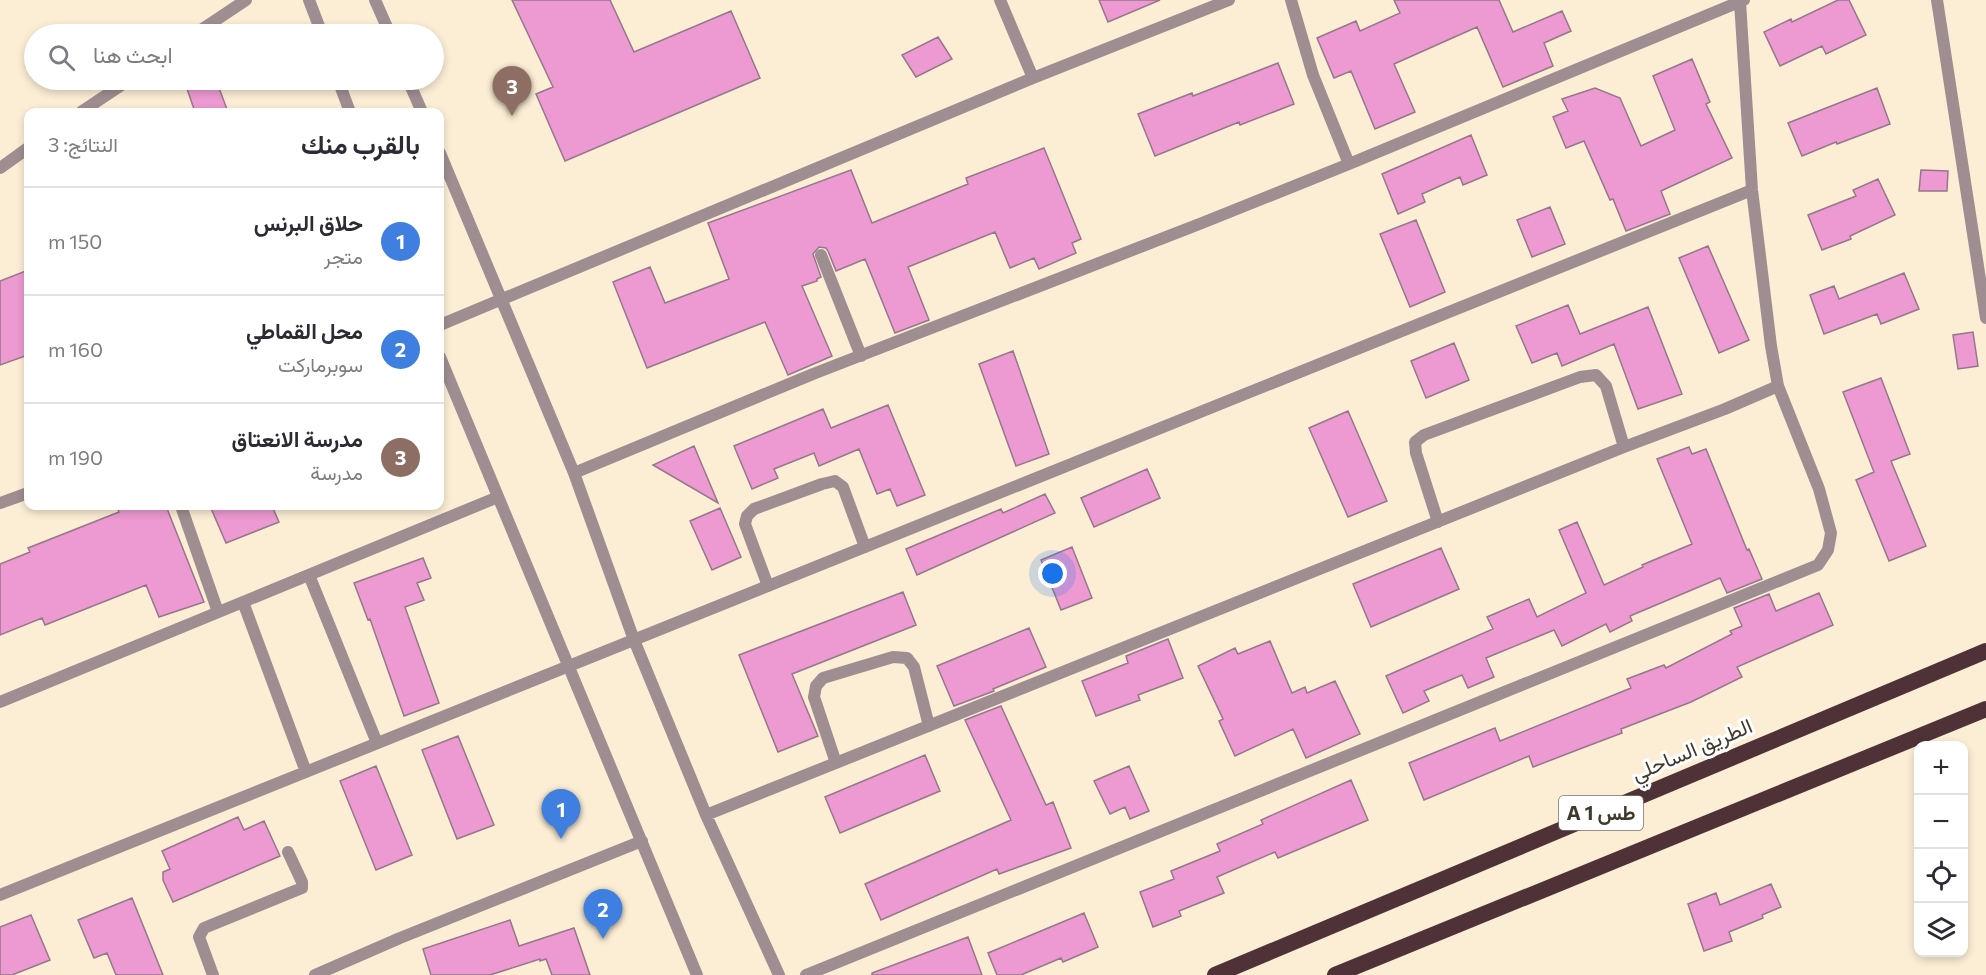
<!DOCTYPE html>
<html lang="ar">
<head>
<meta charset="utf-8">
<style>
  :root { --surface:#fff; --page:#f7f7f7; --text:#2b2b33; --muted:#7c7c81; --line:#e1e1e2; --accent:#a2602d }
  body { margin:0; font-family:Commissioner,Vazirmatn,sans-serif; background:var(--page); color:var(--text); direction:rtl }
  .controls { position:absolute; right:18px; bottom:18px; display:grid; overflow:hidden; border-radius:12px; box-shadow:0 3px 9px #0003 }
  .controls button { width:54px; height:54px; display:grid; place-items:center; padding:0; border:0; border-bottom:2px solid var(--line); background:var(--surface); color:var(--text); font:30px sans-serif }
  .you { position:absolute; left:1053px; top:574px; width:21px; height:21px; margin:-15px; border:4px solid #fff; border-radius:50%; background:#1a73e8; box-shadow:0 0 0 9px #1a73e833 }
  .badge { display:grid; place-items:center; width:39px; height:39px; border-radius:50%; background:var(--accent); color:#fff; font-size:20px; font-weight:700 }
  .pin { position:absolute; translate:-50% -50px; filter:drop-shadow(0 2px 3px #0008) }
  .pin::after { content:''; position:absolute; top:32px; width:21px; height:18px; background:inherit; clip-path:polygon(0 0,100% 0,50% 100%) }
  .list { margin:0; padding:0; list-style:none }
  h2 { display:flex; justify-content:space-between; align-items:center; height:78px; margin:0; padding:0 24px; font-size:26px }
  h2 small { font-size:20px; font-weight:400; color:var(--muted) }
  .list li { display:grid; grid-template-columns:39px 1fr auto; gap:18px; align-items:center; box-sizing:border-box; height:108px; padding:0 24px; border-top:2px solid var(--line) }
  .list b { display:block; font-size:22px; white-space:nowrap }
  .list p { margin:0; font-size:20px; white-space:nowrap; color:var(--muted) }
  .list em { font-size:20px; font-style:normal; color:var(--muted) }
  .icon { flex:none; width:33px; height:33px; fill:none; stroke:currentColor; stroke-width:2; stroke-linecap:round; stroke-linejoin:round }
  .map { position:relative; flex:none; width:1986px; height:975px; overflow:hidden; direction:ltr }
  .search { position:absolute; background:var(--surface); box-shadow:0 3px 9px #0003; left:24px; top:24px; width:420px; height:66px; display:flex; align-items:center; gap:15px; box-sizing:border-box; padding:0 21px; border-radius:33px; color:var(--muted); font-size:22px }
  .panel { position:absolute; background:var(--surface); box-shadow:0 3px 9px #0003; left:24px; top:108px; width:420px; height:402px; border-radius:12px; direction:rtl }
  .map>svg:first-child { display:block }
  .building { fill:#ed9ad2; stroke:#95778a; stroke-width:1.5 }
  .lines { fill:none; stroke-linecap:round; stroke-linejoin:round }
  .minor { stroke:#9f8e91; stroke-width:12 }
  .tertiary { stroke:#9f8e91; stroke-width:12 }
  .trunk { stroke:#4f3238; stroke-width:16 }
  .labels { text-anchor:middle; stroke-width:6; stroke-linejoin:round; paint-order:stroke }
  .shield { fill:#fff; stroke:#79746c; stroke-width:1.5 }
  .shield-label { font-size:20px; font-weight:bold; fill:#40392d }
  .street-label { font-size:21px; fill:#40392d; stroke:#fff }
</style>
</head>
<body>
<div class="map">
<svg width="1986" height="975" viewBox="0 0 1986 975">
  <rect width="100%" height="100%" fill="#fceed5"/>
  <path class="building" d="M512,0H610L634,52L731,11L760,78L565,161L536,94L553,87Z
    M1099,0H1160L1108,22Z
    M1394,0H1499L1513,32L1562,11L1571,31L1544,43L1553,66L1503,87L1477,27L1394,64L1415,112L1375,129L1351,71L1334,78L1317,38L1356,21L1360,31L1400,13Z
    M1838,0H1849L1866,35L1826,54L1822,46L1780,66L1764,32L1791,19L1792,22Z
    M938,37L952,59L916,77L902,55Z
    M1692,59L1710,102L1706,104L1732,158L1661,191L1670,214L1626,231L1613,199L1610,200L1584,141L1566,148L1553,117L1568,111L1562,99L1595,88L1620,98L1641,146L1675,130L1653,76Z
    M1278,63L1294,104L1240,125L1239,122L1155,156L1138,114L1192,93L1193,96Z
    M184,80H216L228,112H195Z
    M1877,88L1890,124L1837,144L1836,142L1802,156L1788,123Z
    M1471,135L1487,175L1463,185L1460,177L1422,194L1425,202L1398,214L1382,174Z
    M1044,148L1081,239L1072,243L1076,253L1039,269L1034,258L1010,268L995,232L908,267L929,320L895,333L865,259L836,271L828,251L826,248L819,247L813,254L821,277L817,279V281L802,286L832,356L788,375L765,322L647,368L613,282L650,267L665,303L729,279L708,223L851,170L872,223L968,184L966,178Z
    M1921,170L1948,171L1947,191H1919Z
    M1878,179L1895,215L1850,236L1851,239L1822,250L1808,215L1856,196L1853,190Z
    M1550,207L1565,244L1532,257L1517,220Z
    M1416,220L1445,292L1410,307L1380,234Z
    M1708,246L1749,340L1719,353L1679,258Z
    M28,270V355L0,365V281Z
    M1904,273L1919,309L1881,324L1877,314L1824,334L1810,295L1834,286L1839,299Z
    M1568,305L1580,334L1648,307L1682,394L1638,409L1614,344L1562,366L1557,353L1532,363L1516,326Z
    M1973,332L1978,366L1958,369L1953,335Z
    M1454,343L1469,380L1426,398L1411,361Z
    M1013,351L1049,454L1016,466L979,364Z
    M1881,378L1910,454L1891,461L1926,546L1889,561L1856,480L1874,472L1843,392Z
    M888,405L925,495L897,506L890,489L877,494L859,449L819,466L814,453L774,469L778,478L752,489L734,446L823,409L831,428Z
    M1348,411L1387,501L1348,517L1309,428Z
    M694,446L718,503L653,465Z
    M1689,447L1692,454L1706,449L1747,550L1749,549L1762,579L1727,593L1720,578L1630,616L1632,621L1610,632L1606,624L1562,646L1554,630L1486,658L1494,677L1468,688L1462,675L1424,691L1429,701L1403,713L1386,676L1493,629L1487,617L1529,599L1537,617L1586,593L1559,530L1577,522L1604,585L1643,567L1642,565L1692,544L1657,459Z
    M1147,469L1160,498L1094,527L1081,498Z
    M1045,494L1055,513L917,575L906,549L1001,509L1003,513Z
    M116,506H166L204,602L159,617L146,585L45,625L42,618L0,635V564L30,552L28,548L119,512Z
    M210,506H272L279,522L226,543Z
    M720,508L741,557L712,570L690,521Z
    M1072,547L1092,598L1061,610L1041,560Z
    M1441,548L1459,589L1371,627L1353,584Z
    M423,558L431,578L417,583L424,600L405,607L439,703L404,716L370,619L368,620L354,583Z
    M903,592L916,625L792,674L818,736L778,752L739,655Z
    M1819,593L1833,625L1737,667L1742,677L1691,702L1621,729L1622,733L1585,747L1533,767L1529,756L1424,800L1409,763L1495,728L1500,741L1631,688L1627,679L1664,665L1666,668L1732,634L1730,631L1742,626L1734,608L1769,594L1776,611Z
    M1029,628L1046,667L993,689L994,691L954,706L937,666Z
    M1168,639L1183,678L1138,695L1140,700L1096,716L1082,681L1128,663L1126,656Z
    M1270,641L1292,693L1305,687L1307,693L1335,681L1360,734L1306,758L1293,729L1235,756L1219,721L1223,719L1198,666L1235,648L1238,654Z
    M1001,706L1046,805L1053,802L1071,848L999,874L997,869L881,920L865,884L1011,820L965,720Z
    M458,736L494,825L457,839L422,750Z
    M925,755L940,791L840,833L825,797Z
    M376,766L412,855L376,870L340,781Z
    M1129,766L1149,811L1130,819L1125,807L1110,814L1094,781Z
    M1351,780L1368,820L1278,858L1275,852L1217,877L1224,893L1179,911L1181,916L1153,927L1140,892L1174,879L1171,871L1220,851L1217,844L1263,824L1261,820Z
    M238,817L244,830L264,821L280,856L173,902L163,880V872L170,869L162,851Z
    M1771,884L1781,907L1762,915L1763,918L1729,932L1732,941L1704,951L1688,904L1716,893L1720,905Z
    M132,898L163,975H116L107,953L94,958L78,920Z
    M1084,913L1098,947L1063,962L1061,958L1021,975H997L988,953Z
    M31,915L50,960L12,975H0V927Z
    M510,920L519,946L574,928L590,975H552L546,959L540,961V959L490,975H431L423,949Z
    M968,937L982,975H872V973Z"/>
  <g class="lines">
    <path class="minor" d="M309,0L322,34
      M375,0L390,34
      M1000,0L1033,78
      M1291,0L1313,75L1349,164
      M338,80L350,112
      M408,80L422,112
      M440,153L574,473L634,640L706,815L779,975
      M821,255L861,356
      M440,325L1033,78L1229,0
      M440,357L697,975
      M574,473L813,374L1202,223L1349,164L1744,0
      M0,503L28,493
      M181,506L218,612
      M1438,522L1416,453L1415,442L1424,435L1580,377L1596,375L1606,386L1624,447
      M309,575L377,743
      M768,586L745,524L747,516L754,509L822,484L835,481L843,487L865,547
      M243,602L306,772
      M0,702L498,497
      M836,763L814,697L816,686L823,678L893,657L907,658L914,667L929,726
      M706,815L1624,447L1725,409L1778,386
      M0,895L1752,190
      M213,975L199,937L204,928L302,888V882L288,852
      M315,975L400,938L642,841
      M806,975L1818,565L1828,550L1831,533L1819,489L1778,386L1771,346L1752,190L1740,2L1738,0"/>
    <path class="tertiary" d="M1937,0L1986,318
      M195,34L246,0
      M81,112L129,80
      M0,168L28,148"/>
    <path class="trunk" d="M1215,975L1986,651
      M1335,975L1986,709"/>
  </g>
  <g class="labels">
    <rect class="shield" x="1559" y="796" width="84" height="34" rx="4.5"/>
    <g class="shield-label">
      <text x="1601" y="820">A 1 طس</text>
    </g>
    <g class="street-label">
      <text transform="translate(1692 750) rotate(-23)" y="7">الطريق الساحلي</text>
    </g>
  </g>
</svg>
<div class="controls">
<button>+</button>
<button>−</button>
<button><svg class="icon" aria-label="locate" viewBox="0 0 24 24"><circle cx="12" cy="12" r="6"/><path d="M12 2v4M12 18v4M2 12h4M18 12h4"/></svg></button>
<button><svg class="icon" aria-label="layers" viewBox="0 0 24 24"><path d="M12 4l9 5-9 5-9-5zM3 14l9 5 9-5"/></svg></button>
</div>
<div class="you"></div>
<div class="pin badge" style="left:561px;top:839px;background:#3f7fe0">1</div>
<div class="pin badge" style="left:603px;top:939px;background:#3f7fe0">2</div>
<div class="pin badge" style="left:512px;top:116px;background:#8d6e63">3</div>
<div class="search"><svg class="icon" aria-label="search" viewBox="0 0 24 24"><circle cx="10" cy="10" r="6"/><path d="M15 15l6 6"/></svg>ابحث هنا</div>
<section class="panel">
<h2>بالقرب منك<small>النتائج: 3</small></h2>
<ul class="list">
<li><span class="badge" style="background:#3f7fe0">1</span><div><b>حلاق البرنس</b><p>متجر</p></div><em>150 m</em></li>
<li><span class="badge" style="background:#3f7fe0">2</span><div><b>محل القماطي</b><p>سوبرماركت</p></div><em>160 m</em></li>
<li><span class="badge" style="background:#8d6e63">3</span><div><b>مدرسة الانعتاق</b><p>مدرسة</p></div><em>190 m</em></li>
</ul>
</section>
</div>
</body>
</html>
